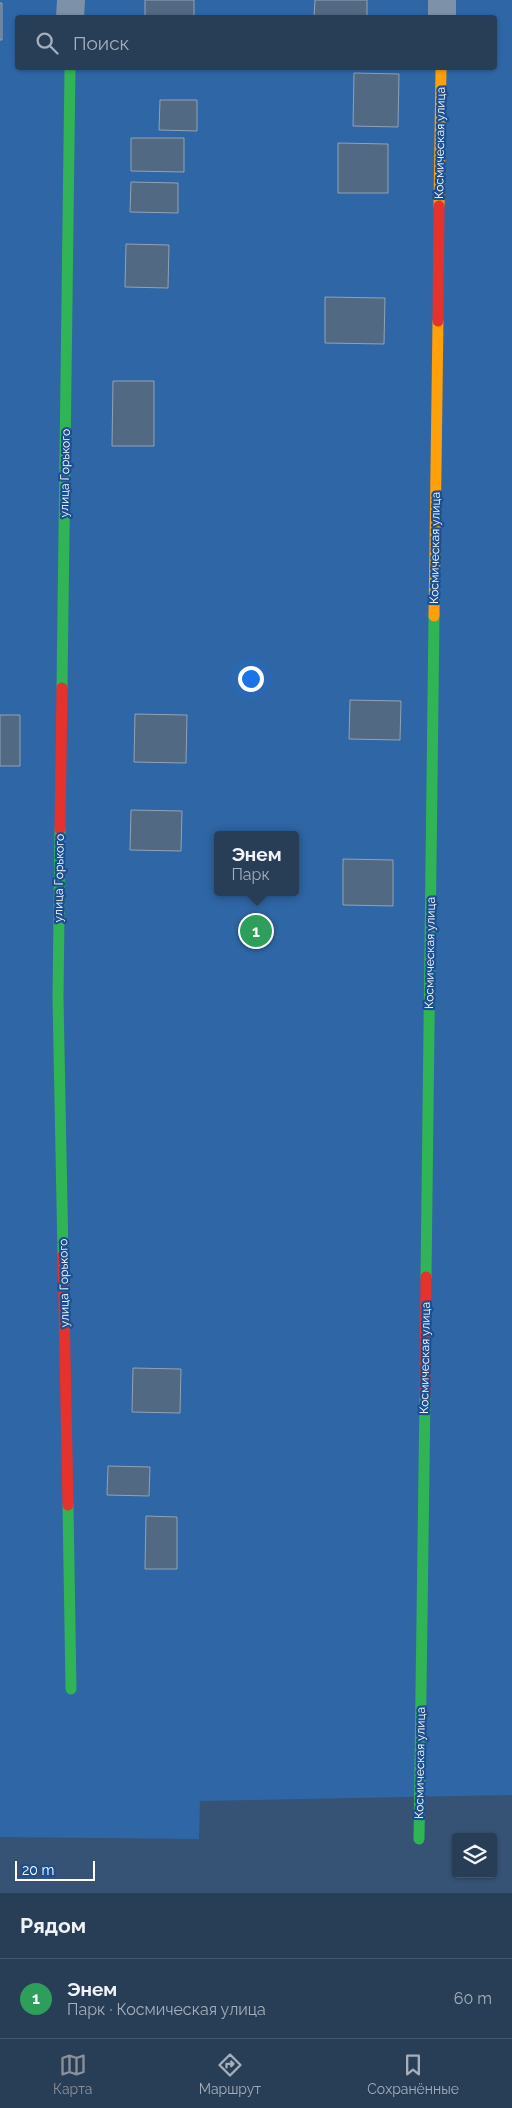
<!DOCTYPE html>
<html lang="ru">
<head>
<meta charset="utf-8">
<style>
  :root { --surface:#283e57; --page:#344961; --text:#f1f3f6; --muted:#a5aeba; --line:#44576d; --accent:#8c9099 }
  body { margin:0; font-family:Raleway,sans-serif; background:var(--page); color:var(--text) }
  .controls { position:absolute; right:15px; bottom:15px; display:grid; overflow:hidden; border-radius:5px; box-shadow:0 1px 4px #0004 }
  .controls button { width:45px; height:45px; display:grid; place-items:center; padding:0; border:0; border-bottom:1px solid var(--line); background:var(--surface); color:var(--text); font:25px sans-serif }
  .scale { position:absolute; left:15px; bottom:12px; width:80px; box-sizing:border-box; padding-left:5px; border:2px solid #fff; border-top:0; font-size:14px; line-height:18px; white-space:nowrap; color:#fff; -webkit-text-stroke:4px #1b4f8f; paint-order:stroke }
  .you { position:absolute; left:250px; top:678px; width:18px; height:18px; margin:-12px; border:4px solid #fff; border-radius:50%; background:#1a73e8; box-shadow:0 0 0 8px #1a73e833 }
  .badge { display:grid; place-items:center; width:32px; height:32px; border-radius:50%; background:var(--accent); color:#fff; font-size:16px; font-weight:700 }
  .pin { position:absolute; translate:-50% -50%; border:2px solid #fff; box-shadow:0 1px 5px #0006 }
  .popup { position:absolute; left:214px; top:831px; width:85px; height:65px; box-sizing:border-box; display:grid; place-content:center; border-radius:5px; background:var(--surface); filter:drop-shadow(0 1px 4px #0005); font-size:16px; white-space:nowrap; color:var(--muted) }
  .popup b { font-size:19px; color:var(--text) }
  .popup::after { content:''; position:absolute; left:50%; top:100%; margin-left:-10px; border:10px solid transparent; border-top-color:var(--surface) }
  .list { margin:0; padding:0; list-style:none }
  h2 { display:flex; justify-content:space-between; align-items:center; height:65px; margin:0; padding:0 20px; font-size:21px }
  h2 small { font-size:16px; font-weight:400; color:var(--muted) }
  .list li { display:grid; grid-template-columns:32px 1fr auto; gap:15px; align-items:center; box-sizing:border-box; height:80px; padding:0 20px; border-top:1px solid var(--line) }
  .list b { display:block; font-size:19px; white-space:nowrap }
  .list p { margin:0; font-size:16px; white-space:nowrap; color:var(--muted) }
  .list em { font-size:16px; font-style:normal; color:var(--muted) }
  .icon { flex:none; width:28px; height:28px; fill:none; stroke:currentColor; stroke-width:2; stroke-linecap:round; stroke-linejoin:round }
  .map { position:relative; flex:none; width:512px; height:1893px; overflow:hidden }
  .search { position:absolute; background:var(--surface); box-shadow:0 1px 4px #0004; left:15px; right:15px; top:15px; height:55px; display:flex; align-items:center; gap:12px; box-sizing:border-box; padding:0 18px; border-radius:5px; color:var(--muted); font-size:19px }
  .sheet { height:145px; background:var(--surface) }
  nav { display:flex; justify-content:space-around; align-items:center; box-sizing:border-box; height:70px; border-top:1px solid var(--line); background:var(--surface); font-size:14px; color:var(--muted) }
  nav a { display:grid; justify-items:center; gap:2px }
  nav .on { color:var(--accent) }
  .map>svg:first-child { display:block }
  .green { fill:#2f66a5; fill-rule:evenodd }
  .building { fill:#526984; stroke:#92a2b6 }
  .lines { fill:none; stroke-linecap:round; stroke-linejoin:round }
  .street { stroke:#7d92a8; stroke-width:28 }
  .fast { stroke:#30b455; stroke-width:11 }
  .slow { stroke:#ff9f0a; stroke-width:11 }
  .jam { stroke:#e5322d; stroke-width:11 }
  .labels { text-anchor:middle; stroke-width:4.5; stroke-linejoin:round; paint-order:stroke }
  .street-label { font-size:12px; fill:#fff; stroke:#1b4f8f }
</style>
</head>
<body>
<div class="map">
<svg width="512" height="1893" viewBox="0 0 512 1893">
  <rect width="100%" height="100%" fill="#365274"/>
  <path class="green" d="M0,0H512V1795L200,1801L199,1839L0,1837ZM18,18H494V68H18ZM217,835H295V892H217Z"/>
  <path class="building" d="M145,0H194V18H145Z
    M315,0H367V18H314Z
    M0,3H2V40H0Z
    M354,73L399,74L398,127L353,126Z
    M160,100H197V131L159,130Z
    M131,138H184V172L131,171Z
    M338,143L388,144V193H338Z
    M131,182L178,183V213L130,212Z
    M126,244L169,245L168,288L125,287Z
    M325,297L385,298L384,344L325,343Z
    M113,381H154V446H112Z
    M350,700L401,701L400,740L349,739Z
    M135,714L187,715L186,763L134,762Z
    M0,715H20V766H0Z
    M131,810L182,811L181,851L130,850Z
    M343,859L393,860V906L343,905Z
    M133,1368L181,1369L180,1413L132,1412Z
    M108,1466L150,1467L149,1496L107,1495Z
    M146,1516L177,1517V1569H145Z"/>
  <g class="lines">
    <path class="street" d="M70,18L71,0
      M442,18V0"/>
    <path class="fast" d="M62,688L70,68
      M60,829L58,998L63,1255
      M426,1277L434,616
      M68,1505L71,1689
      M419,1839L425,1396"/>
    <path class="slow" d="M439,206L441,68
      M434,616L438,321"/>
    <path class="jam" d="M438,321L439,206
      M60,829L62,688
      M63,1255L68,1505
      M425,1396L426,1277"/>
  </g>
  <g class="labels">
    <g class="street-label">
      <text transform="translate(440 143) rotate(-89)" y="4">Космическая улица</text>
      <text transform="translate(65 473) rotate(-89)" y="4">улица Горького</text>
      <text transform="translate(435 548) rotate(-89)" y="4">Космическая улица</text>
      <text transform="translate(59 878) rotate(-89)" y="4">улица Горького</text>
      <text transform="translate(430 953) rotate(-89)" y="4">Космическая улица</text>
      <text transform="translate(64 1283) rotate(-91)" y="4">улица Горького</text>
      <text transform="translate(425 1358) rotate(-89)" y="4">Космическая улица</text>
      <text transform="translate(420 1763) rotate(-89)" y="4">Космическая улица</text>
    </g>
  </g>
</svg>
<div class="controls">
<button><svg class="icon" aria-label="layers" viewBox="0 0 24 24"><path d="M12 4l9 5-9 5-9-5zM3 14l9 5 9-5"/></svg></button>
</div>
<div class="scale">20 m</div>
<div class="you"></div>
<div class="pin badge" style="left:256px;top:931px;background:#2e9e5b">1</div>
<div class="popup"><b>Энем</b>Парк</div>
<div class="search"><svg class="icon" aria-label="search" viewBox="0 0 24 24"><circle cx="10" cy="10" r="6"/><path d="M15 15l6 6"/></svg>Поиск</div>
</div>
<section class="sheet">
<h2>Рядом<small></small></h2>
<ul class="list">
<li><span class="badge" style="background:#2e9e5b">1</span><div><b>Энем</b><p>Парк · Космическая улица</p></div><em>60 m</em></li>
</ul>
</section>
<nav>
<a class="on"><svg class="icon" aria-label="map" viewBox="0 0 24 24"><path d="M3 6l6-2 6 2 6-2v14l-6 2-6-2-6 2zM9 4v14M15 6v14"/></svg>Карта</a>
<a><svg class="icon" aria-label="directions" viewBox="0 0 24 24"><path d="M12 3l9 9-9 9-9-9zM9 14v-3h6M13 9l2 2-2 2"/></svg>Маршрут</a>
<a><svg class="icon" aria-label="saved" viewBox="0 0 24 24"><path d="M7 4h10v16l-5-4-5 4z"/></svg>Сохранённые</a>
</nav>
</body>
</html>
